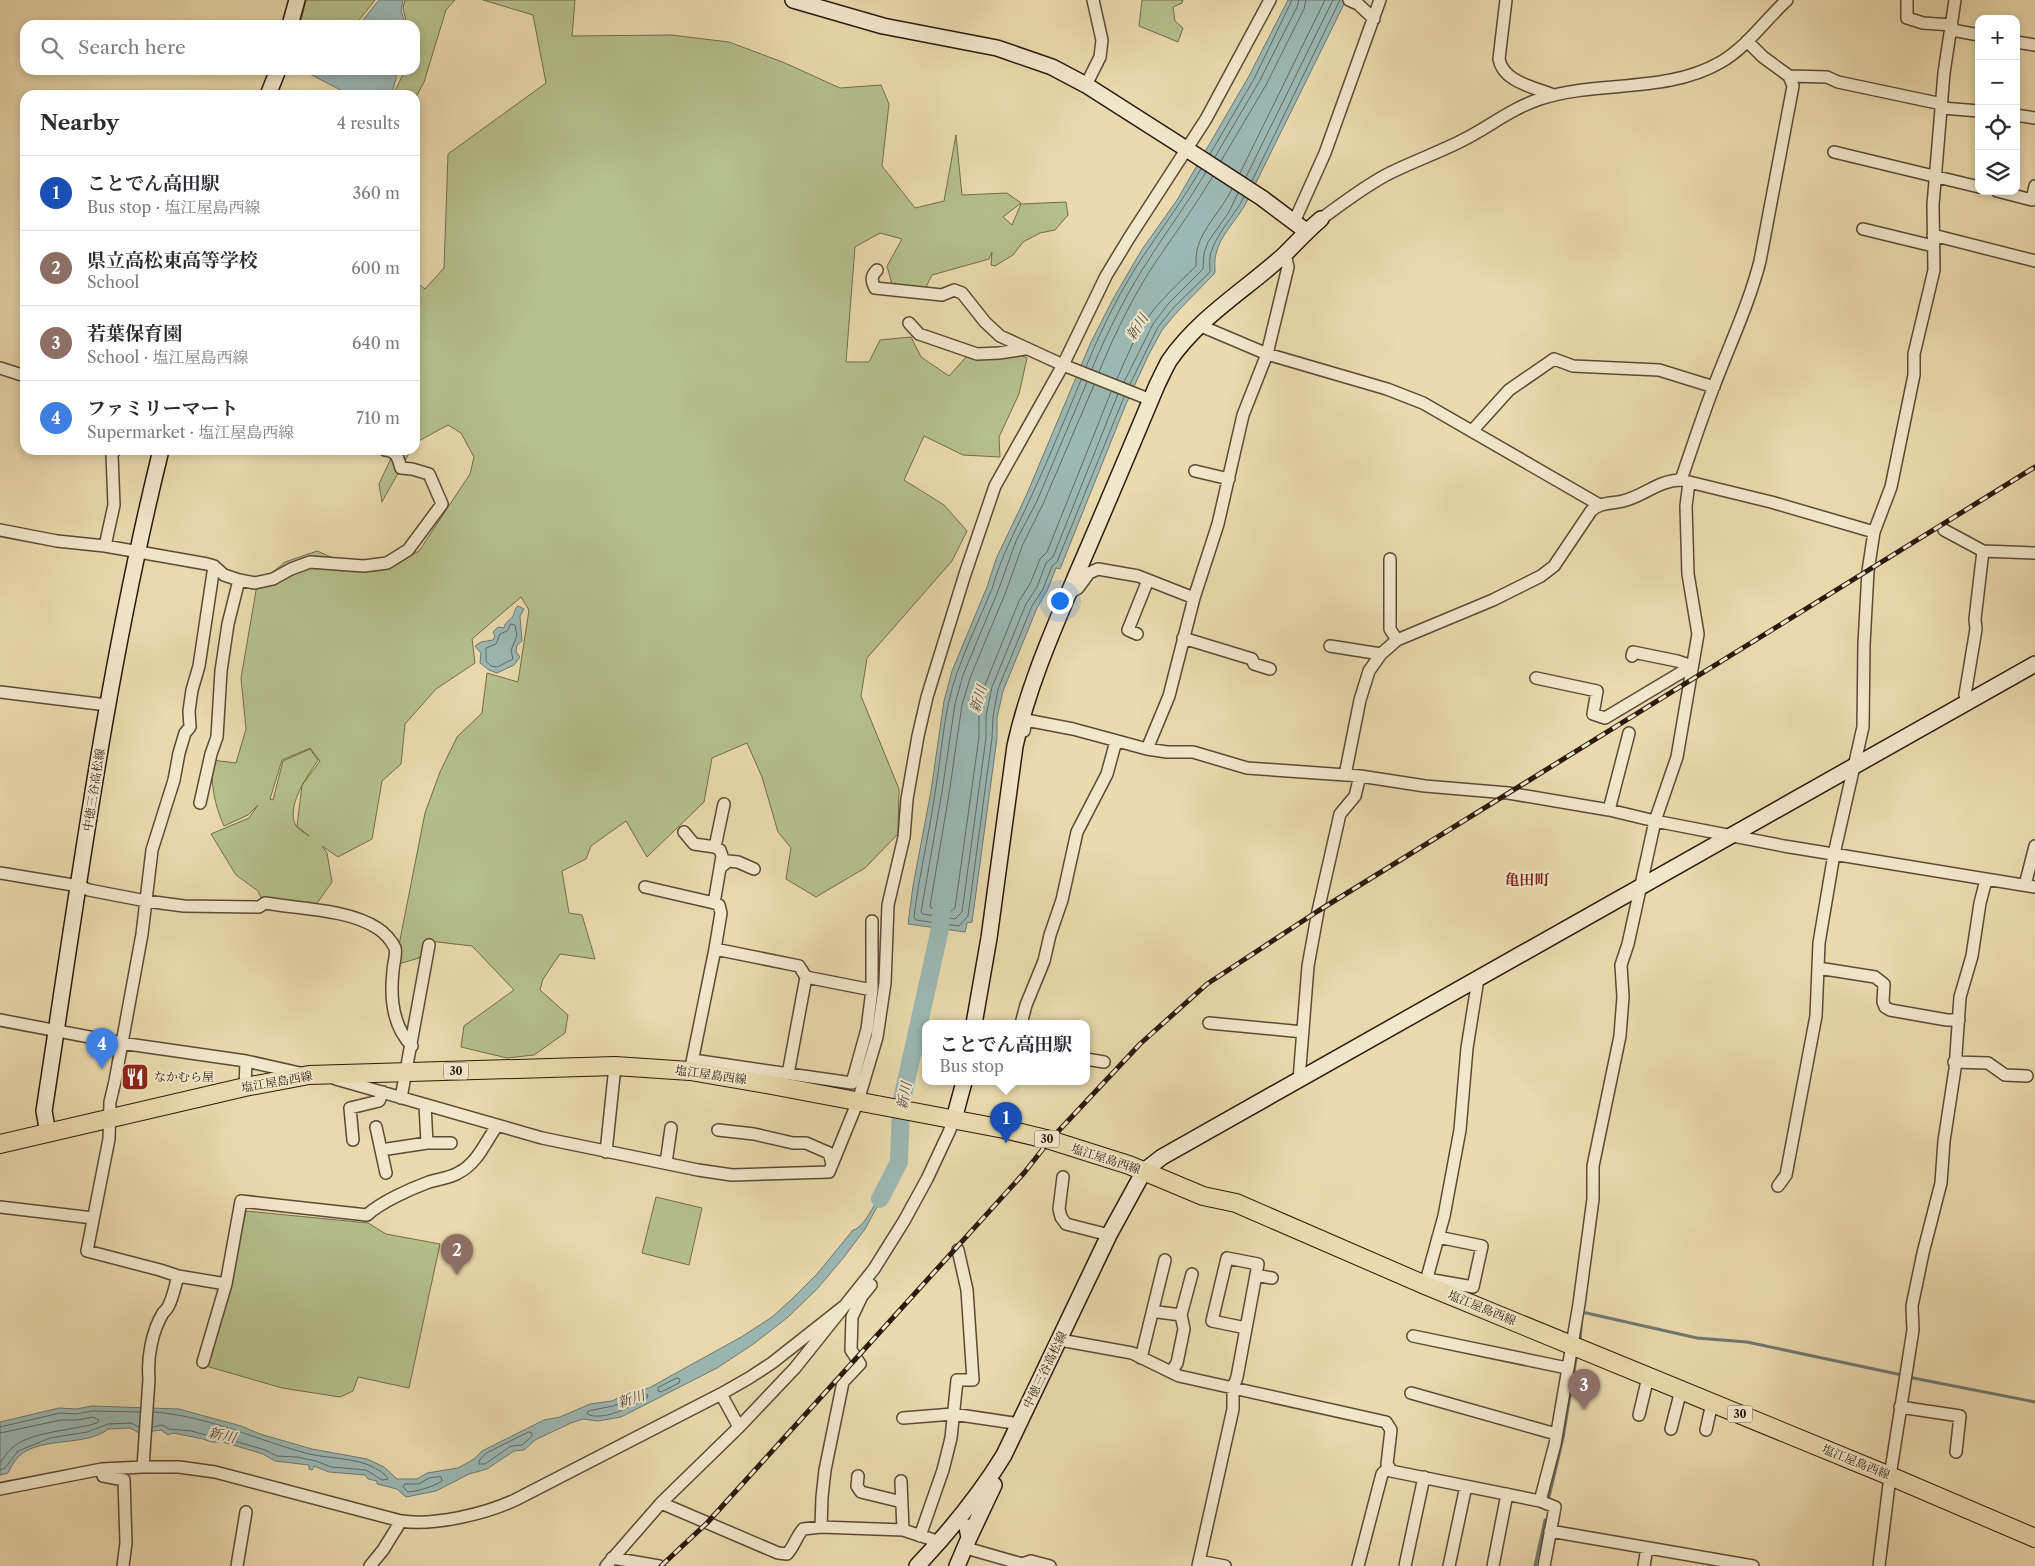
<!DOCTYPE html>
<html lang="en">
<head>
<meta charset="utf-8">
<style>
  :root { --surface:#fff; --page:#f2f2f3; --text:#2b2b33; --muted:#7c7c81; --line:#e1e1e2; --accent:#d93025 }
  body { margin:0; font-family:"Libre Caslon Text","Noto Serif JP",serif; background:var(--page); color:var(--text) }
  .controls { position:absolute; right:15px; top:15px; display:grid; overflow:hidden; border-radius:10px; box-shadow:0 2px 8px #0003 }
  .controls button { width:45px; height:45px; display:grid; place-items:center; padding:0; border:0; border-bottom:1px solid var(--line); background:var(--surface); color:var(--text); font:25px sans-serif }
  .you { position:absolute; left:1059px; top:600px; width:18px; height:18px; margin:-12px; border:4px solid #fff; border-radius:50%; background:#1a73e8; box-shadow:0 0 0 8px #1a73e833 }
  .badge { display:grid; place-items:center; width:32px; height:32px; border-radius:50%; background:var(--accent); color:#fff; font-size:16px; font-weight:700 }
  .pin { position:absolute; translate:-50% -41px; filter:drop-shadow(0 1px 2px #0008) }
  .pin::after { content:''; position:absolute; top:26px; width:18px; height:15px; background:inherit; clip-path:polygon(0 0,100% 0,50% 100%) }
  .popup { position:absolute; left:922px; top:1020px; width:168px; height:65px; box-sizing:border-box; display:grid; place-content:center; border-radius:10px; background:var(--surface); filter:drop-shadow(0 1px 4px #0005); font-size:16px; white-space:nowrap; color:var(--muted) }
  .popup b { font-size:19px; color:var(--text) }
  .popup::after { content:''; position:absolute; left:50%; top:100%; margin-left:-10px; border:10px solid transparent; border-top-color:var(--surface) }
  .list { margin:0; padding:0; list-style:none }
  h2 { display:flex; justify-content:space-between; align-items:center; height:65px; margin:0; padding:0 20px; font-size:21px }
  h2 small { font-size:16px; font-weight:400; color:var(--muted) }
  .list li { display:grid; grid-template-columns:32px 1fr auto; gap:15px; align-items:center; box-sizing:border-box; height:75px; padding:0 20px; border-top:1px solid var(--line) }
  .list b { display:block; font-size:19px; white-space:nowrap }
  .list p { margin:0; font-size:16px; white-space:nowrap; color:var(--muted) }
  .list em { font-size:16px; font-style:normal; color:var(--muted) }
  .icon { flex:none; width:28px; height:28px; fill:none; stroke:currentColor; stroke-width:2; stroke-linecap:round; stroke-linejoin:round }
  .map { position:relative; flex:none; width:2035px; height:1566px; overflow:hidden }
  .search { position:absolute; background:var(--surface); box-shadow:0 2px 8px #0003; left:20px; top:20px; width:400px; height:55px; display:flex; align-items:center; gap:12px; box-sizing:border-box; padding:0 18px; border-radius:15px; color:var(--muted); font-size:19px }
  .panel { position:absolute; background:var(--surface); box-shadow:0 2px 8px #0003; left:20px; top:90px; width:400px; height:365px; border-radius:15px }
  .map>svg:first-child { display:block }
  .green { fill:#b5c08b; stroke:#706c4d; fill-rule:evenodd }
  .water { fill:#9bb8b4; stroke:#6f7872 }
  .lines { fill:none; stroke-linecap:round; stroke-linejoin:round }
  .shore { stroke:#646862; stroke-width:1 }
  .stream { stroke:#6f7872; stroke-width:3 }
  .river { stroke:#9bb8b4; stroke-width:18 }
  .street-casing { stroke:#5c4936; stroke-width:14 }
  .secondary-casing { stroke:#2c190f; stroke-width:18 }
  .primary-casing { stroke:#2c190f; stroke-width:20 }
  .street { stroke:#f1e7ca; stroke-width:11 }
  .secondary { stroke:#f1e7ca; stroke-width:15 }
  .primary { stroke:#eadaad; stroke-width:18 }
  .rail-casing { stroke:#2c190f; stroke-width:5 }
  .rail { stroke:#f1e7ca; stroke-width:3; stroke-dasharray:9; stroke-linecap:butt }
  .labels { text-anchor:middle; stroke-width:4; stroke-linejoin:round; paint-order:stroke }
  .shield { fill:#f1e7ca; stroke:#675747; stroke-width:1 }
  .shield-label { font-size:11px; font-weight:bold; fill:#2c190f }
  .street-label { font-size:12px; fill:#2c190f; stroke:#f1e7ca }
  .poi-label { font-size:12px; fill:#2c190f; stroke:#f1e7ca; text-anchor:start }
  .water-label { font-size:14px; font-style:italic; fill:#4d4941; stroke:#f1e7ca }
  .quarter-label { font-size:15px; font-weight:bold; fill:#7a1f14; stroke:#f1e7ca }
</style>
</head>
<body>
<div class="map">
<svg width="2035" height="1566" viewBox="0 0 2035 1566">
  <rect width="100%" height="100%" fill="#eadaad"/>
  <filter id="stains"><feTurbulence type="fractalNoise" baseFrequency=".004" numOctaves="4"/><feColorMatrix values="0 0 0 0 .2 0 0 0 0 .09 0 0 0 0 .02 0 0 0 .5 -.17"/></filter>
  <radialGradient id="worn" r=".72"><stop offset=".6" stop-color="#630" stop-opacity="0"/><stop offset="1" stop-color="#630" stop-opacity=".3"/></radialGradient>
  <path class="green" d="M306,0H375L359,20L350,25H300Z
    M405,0H455L446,10L424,82L415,99V95H393L405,70H415V25H407L403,8Z
    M483,0H575L572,36L671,35L729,42L785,63L840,88L881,85L889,104L882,166L915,208L944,201L956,135L962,195L1007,193L1021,203L1003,217L1012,225L1021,204L1066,202L1068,215L1055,230L1040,233L1023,242L1013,255L995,266L991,265L992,252L989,259L932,275L925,289L893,288L887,266L902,239L880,233L855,247L846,362H869L880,340L911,337L921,357L949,376L966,357L998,359L1013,352L1027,358L1019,394L999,437L1000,457L963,455L924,436L904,480L944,505L967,531L952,561L867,658L861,696L899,789L898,834L865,868L816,897L786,879L791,848L778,832L762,777L747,743L712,758L704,802L647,857L626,821L591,846L586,859L562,871L569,913L582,915L595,959L560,954L543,979L540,990L568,1015L565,1033L534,1055L507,1058L461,1047L464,1026L514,990L472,946L429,941L419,958L395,965L425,813L440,772L457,737L482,713L487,673L518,682L529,610L521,597L472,639L475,663L436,689L405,724L401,764L382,781L372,839L338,857L322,846L327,853L332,882L315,906L262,900L258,891L236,875L211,834L249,818L258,805L248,815L224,826C214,804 211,784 212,760L236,763L246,729L241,678L257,585L285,562L317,551L345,563L388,567L419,551L470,474L474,457L461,433L448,425L415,443V281L425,289L444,268L448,154L546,83L533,15ZM310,748L320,761L302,785L297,826L309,836C305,833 299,830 296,826C285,807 308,775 318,760L310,749L283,761L273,800L270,799L282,760Z
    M1142,0H1183L1182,3L1173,7L1175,21L1183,28L1178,42L1139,26Z
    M382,450H411L382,502L379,484L393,454Z
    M656,1197L702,1208L689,1265L642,1253Z
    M246,1211L368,1223L386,1234L440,1244L409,1388L358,1377L353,1391L340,1397L282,1388L206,1366L228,1291Z"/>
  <path class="water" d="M379,0H403L401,11L406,25H359Z
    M1288,0H1346L1246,203C1237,220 1220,235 1216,254C1214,260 1215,267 1215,273L1178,311L1162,330L1148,356L1126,404L1060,569L1056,568L1047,591L1037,608L1003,691L997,718V738L972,922L967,923L965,932L908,924L913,886L931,791L944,701L952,671L987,587L996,559L1026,496L1091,342L1113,299L1141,251L1177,200L1249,76Z
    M310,70H401L396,73V79L391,95H350L308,73Z
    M518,606L524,609L520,616L522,641L517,645L516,652L520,657L514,665L497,673L489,670L480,663L481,653L475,646L481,642L493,640L495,636L493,632L498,627L504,628C505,621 510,621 513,616C515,612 514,609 518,606Z
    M888,1175L890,1183L865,1229L844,1257L817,1289L787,1318L752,1345L717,1368L621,1417L598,1421L583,1419L571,1423L535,1440L524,1450L514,1451L487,1469L469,1474L436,1491L406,1497L397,1489L377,1484V1481L368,1479L365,1475L329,1472L314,1466L312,1470L309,1469V1465L275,1461L263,1454L223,1442H212L203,1439L173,1433L168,1435L161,1430L139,1433L130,1428L108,1429C87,1447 41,1436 19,1456C14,1461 11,1467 8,1473L0,1475V1422L59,1408L76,1409L92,1406L179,1409L241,1426L260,1434L312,1449L367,1459L384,1467L397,1479H417L427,1473L458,1468L474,1459L482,1451L544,1420L560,1417L590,1404L612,1401L629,1393L649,1388L743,1336L772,1317L792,1299L817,1274L853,1230C866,1228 883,1188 888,1175Z"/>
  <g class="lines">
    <path class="shore" d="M1210,154L1254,79L1292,0
      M1215,157L1259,82L1297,7L1299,0
      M1221,161L1266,85L1304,9L1306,0
      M1240,173L1325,0
      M1246,177L1333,0
      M1252,181L1340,0
      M1086,367C1102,327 1122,287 1146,252C1165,224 1184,198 1201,169
      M1092,369C1108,330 1128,291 1151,256C1169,228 1189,201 1206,172
      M1099,372C1115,333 1134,294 1157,260C1176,232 1196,205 1213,176
      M1117,379C1126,359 1134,338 1146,320C1160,300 1179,283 1196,266C1196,261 1196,255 1197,250C1202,228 1222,210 1232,189
      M1081,380C1065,419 1049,458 1031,497C1017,528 1001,556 992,589C980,617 967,645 957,673C943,712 942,753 935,793C929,835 919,876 914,917L916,920L959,926L968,916L992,738L993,717L998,689L1032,606L1043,589L1052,566L1057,562L1124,397
      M1087,382L1037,501L1016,541L998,591L963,675L955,704L942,792L921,912L923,914L955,919L962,912L986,738V716L992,687L1026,604L1037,587L1046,563L1053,557L1118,394
      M1124,382L1153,324L1169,303L1203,269L1204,253L1208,242L1229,212L1238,193
      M1130,384L1158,327L1174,307L1210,272C1210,265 1209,258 1211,252C1217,233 1235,215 1244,197
      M1094,385L1043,504L1023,544L1005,594L970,678L962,705L949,794L930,906L931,908L951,911L955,908L979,737V715L985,685L1019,601L1030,584L1040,559L1047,552L1111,392
      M511,624L515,625L517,636L511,650L513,659L497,667L491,666L486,661V648L496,644L500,634L507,631Z
      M677,1378L680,1379L679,1383L661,1392L658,1391V1388Z
      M645,1394L648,1395L647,1398C632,1406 603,1422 587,1414L588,1411L613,1406Z
      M0,1427L60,1413L76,1414L92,1411L140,1412
      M153,1427L162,1425L169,1429L191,1431L213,1437L224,1438L265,1450L277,1456L297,1457L316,1461L331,1467L366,1470L382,1480L388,1479C384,1472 374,1467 366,1464C348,1458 328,1458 309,1454C257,1440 208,1416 154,1412
      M529,1432L532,1433V1436L522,1445L511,1446L485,1464H479V1461L485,1454Z
      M0,1433L61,1420H77L93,1417L99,1420L97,1423C75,1430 28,1432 12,1448C7,1452 4,1458 0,1463
      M0,1470L5,1468L18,1451L50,1438L87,1432L108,1424L131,1423L139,1427
      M441,1477L442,1481C433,1487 418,1491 408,1492L403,1487L405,1484H419L429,1478Z"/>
    <path class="stream" d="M1580,1342L1582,1312L1697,1338L1747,1342L1902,1375
      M1908,1377L2035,1402
      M1549,1497L1563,1438L1577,1353
      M1535,1566L1545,1520"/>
    <path class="river" d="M880,1199L899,1162L901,1104L940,929L942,904"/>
    <g class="street-casing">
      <path id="street" d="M1349,0L1358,4L1374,19
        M1506,0L1499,59C1503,82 1534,87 1553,95
        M1907,0V18L1923,23L1952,25
        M1952,30L1979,35
        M2016,42L2035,45
        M1789,76L1827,77L1838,82L1942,104
        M1086,85L1100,57L1102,40L1093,0
        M1942,108L1979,111
        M2016,115L2035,118
        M1834,152L1979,187
        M1997,191L2032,200L2035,186
        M1321,219C1343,203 1366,185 1390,173C1414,161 1440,152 1463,140C1489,127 1512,108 1540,99C1598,80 1666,94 1721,62C1747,47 1765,20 1787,0
        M1294,222L1325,153L1380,0
        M1863,229L1933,246
        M1933,235L2035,261
        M877,270C871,276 871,280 875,288L942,295L954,290L962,293L985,322L1000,336L1063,365L1151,400
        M909,323L919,334L977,354L999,353L1025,349
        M1201,326L1267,354L1387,389L1423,403L1598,504
        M0,368L25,376
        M1472,431L1509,390L1554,359L1573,366L1659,370L1714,387
        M1195,471L1229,479
        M1681,480C1692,448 1702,417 1714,386C1730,344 1749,304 1760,261L1793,86L1789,76L1763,57L1747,41
        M0,530L57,541L105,546L207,564L214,566L224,575L239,580L255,583L273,579L291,569L310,562L364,566L387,563L408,550L442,504L429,474L412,469L401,468C398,458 397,451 385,450
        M1944,530L1983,551L2035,553
        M105,546L114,505L112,455L115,450
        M1390,559V629L1397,640
        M214,566L199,666L192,690L189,711L190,727L185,733L179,753L174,780L152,850L142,934L115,1081L110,1102L109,1139L87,1251L160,1270L178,1276L226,1284
        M1068,594L1078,588L1089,573L1098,569L1138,576L1194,598
        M1137,634L1128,630L1148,580
        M1183,638L1252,659L1254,664L1270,669
        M1330,646L1381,654
        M1632,656L1633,652L1677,661L1692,666
        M1536,678L1597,691L1593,714L1605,718L1692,666
        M0,692L107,705
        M1968,702L1965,695L1976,629L1975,619L1983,551
        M1024,731L1026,720L1073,729L1147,749L1167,752H1193L1247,768L1360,776L1425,786L1508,793L1609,810L1655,821L1784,846L2035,887
        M1147,749L1169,696L1194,598L1218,524L1243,415L1267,354L1288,267L1285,254
        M1345,775L1360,700L1369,671L1381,654L1397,640L1493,600L1541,576L1554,566L1591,511C1600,502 1611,504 1623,501C1644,496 1659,480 1681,480L1771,502L1874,532
        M200,803L211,754L217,737L221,671L228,624L239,580
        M1609,810L1629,733
        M684,832L694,844L715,847L720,850L722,856L720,868
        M715,847L724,804
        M0,873L79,886L89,890L146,901L184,906L259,907L265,903C299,909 348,909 377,928C384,932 392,941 395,948C397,954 393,965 393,971C390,998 392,1026 412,1046
        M2025,885L2035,846
        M645,887L714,903L719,905L721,913L715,949
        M714,903L720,868L728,861L738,862L754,869
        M1818,968L1875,977L1884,984L1883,1002L1885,1007L1890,1010L1947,1020H1959
        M0,1020L121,1043L246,1061L300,1073
        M1209,1023L1303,1032
        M1021,1024L1026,1005L1044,961L1050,935L1062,900L1077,832L1107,774L1116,741
        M1086,1059L1104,1062
        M693,1060L852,1083L867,1029L872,990V921
        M1954,1062L1988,1063L2005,1075L2027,1076
        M691,1067L715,949L799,966L806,977L872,990
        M788,1074L806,977
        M336,1079L542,1138L698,1170L732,1175L829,1172L858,1101L877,1037L885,983L888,905L904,837L907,799L918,736L927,697L965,574L995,486L1063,365L1106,276L1129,238L1206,119L1270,0
        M1299,1080L1308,966L1318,911L1340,814L1355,796L1360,776
        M245,1087L246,1061
        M401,1098L429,945
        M425,1105L427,1143
        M376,1127L386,1173
        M718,1130L754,1134L793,1143H806L829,1153L832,1164
        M353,1140L350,1108L379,1101L383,1092
        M381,1150L427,1143H451
        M606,1152L615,1066
        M666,1163L671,1128
        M1063,1177L1059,1209L1061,1217L1066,1224L1109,1235
        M1778,1186L1786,1175L1816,1016L1819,943L1834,854L1863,727L1864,644L1868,571L1874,532L1891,487L1914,375V354L1934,270L1933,205L1944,73L1955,0
        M0,1207L93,1218
        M1256,1275L1272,1278
        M1427,1279L1473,1287L1482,1246L1438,1237
        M1425,1285L1444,1216L1460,1130L1467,1048L1478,979
        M1158,1312L1181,1315
        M1413,1336L1567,1368
        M1060,1340L1132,1353L1179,1376L1386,1422L1391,1430L1387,1464L1391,1471L1540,1501L1555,1444L1579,1304L1593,1199V1166L1620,1036L1623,997L1621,965L1628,944L1655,821L1677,757L1698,634L1688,574L1686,506L1689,482
        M1141,1358L1165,1260
        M203,1362L226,1284L241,1201L367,1215C381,1202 410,1189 429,1182C438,1179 450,1178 458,1173C478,1163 485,1142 497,1126
        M1171,1372L1177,1363L1184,1329L1181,1315L1192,1274
        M1411,1393L1556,1434
        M721,1394L739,1427
        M1900,1407L1960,1416L1956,1452
        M1639,1415L1648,1377
        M903,1418L953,1414L1020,1424
        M1671,1429L1681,1390
        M1706,1430L1712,1403
        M143,1467L149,1379C147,1358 152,1331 163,1313C164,1312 168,1308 168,1307C173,1298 175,1286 178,1276
        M102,1469L103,1476L124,1480L126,1543L123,1566
        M858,1476L857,1486L861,1492L902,1502
        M901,1481L903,1530
        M0,1489L102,1469L143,1467H179L215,1472L401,1521C434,1526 485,1514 515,1500L721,1394L749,1378L772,1363L843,1307
        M1540,1501L1555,1507L1544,1566
        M661,1503L778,1553L787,1554C794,1547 796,1537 803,1529L821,1527L903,1530L940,1542
        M821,1527L822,1497L825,1470L843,1382L860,1364L851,1350L852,1317L862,1296L871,1285
        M1550,1531L1753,1566
        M920,1536L943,1470L951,1438L957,1380H973L967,1290L958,1250
        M966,1548L1022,1564L1031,1561L1050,1566
        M612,1558L659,1566
        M1199,1561L1225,1566
        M237,1566L246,1512
        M370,1566L383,1550L401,1521
        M606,1566L661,1503L739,1427L795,1368L874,1269L904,1221L927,1179L949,1132L954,1119
        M1198,1566L1233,1409V1388L1237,1377L1258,1264L1227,1258L1212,1321L1246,1328
        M1358,1566L1382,1474L1389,1467
        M1405,1566L1424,1477
        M1449,1566L1466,1486
        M1493,1566L1507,1494
        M1644,1566L1647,1548
        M1879,1566L1890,1476L1913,1330L1912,1306L1923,1253L1941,1183L1944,1141L1955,1069L1960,997L1972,956L1980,903L1986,880"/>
    </g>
    <g class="secondary-casing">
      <path id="secondary" d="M793,0L883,26L997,48L1052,67L1086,85L1191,152L1262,198L1306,231
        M290,25L297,0
        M268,95L278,70
        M974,1024L989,938L1015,746C1028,686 1054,628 1078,571C1105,509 1131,447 1157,385C1161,377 1165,368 1169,361C1199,317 1247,289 1285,254C1297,242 1308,230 1321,219
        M954,1119L964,1082
        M48,1133L44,1111C78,890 107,668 161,450
        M969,1538L994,1485
        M917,1566C950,1531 979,1496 1004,1455L1109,1235L1144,1171L1162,1157L2035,664
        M957,1566L969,1538L967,1527"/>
    </g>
    <g class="primary-casing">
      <path id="primary" d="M0,1144L245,1087L309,1075L615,1066L690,1071L766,1084L1004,1129L1050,1140L1129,1165L1203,1196L1236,1203L1425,1285L1890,1476L2035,1538"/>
    </g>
    <use href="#street" class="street"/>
    <use href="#secondary" class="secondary"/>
    <use href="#primary" class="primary"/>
    <g class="rail-casing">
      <path id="rail" d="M661,1566L707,1523L1024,1173L1050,1140L1140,1044L1207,984L1318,911L2035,467"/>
    </g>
    <use href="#rail" class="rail"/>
  </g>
  <defs>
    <g id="restaurant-square" transform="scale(1.4375)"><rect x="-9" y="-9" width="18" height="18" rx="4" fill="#8f2418" stroke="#f1e7ca"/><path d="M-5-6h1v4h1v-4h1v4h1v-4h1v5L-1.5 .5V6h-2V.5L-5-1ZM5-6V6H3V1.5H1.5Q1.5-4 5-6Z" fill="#fff"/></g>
  </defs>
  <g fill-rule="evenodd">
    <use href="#restaurant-square" x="135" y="1077"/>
  </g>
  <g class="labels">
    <g class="shield">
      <rect x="443.5" y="1062.5" width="25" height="17" rx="4"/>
      <rect x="1034.5" y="1130.5" width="25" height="17" rx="4"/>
      <rect x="1727.5" y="1405.5" width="25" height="17" rx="4"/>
    </g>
    <g class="shield-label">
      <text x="456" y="1075">30</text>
      <text x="1047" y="1143">30</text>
      <text x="1740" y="1418">30</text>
    </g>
    <g class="street-label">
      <text transform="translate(94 790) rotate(-81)" y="4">中徳三谷高松線</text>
      <text transform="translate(711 1075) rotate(8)" y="4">塩江屋島西線</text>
      <text transform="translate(277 1082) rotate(-10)" y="4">塩江屋島西線</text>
      <text transform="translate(1106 1159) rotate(18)" y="4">塩江屋島西線</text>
      <text transform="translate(1482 1308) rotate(22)" y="4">塩江屋島西線</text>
      <text transform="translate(1045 1370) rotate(-64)" y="4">中徳三谷高松線</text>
      <text transform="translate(1856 1462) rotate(22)" y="4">塩江屋島西線</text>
    </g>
    <g class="poi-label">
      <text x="154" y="1081">なかむら屋</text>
    </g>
    <g class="water-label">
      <text transform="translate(1137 327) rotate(-58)" y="5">新川</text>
      <text transform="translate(978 699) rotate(-73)" y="5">新川</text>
      <text transform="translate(904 1096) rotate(-80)" y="5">新川</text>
      <text transform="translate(631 1399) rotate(-18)" y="5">新川</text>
      <text transform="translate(222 1435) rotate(12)" y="5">新川</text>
    </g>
    <g class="quarter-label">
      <text x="1527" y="885">亀田町</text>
    </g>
  </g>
  <rect width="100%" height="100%" filter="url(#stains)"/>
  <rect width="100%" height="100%" fill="url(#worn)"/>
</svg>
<div class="controls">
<button>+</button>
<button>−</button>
<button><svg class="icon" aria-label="locate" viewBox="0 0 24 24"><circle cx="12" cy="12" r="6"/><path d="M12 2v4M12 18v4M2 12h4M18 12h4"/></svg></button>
<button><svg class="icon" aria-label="layers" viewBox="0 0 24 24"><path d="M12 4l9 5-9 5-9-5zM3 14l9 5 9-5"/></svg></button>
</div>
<div class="you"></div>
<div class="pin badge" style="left:1006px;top:1143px;background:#1a4fb4">1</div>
<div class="popup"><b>ことでん高田駅</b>Bus stop</div>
<div class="pin badge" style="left:457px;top:1275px;background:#8d6e63">2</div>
<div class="pin badge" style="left:1584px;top:1410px;background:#8d6e63">3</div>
<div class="pin badge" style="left:102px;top:1069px;background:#3f7fe0">4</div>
<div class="search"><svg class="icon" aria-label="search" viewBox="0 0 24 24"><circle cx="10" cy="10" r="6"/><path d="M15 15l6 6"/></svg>Search here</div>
<section class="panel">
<h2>Nearby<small>4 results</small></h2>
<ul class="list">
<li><span class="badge" style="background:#1a4fb4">1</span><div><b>ことでん高田駅</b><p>Bus stop · 塩江屋島西線</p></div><em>360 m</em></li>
<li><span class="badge" style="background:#8d6e63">2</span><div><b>県立高松東高等学校</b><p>School</p></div><em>600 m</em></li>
<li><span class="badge" style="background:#8d6e63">3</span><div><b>若葉保育園</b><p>School · 塩江屋島西線</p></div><em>640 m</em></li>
<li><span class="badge" style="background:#3f7fe0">4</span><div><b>ファミリーマート</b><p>Supermarket · 塩江屋島西線</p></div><em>710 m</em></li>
</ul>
</section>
</div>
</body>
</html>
